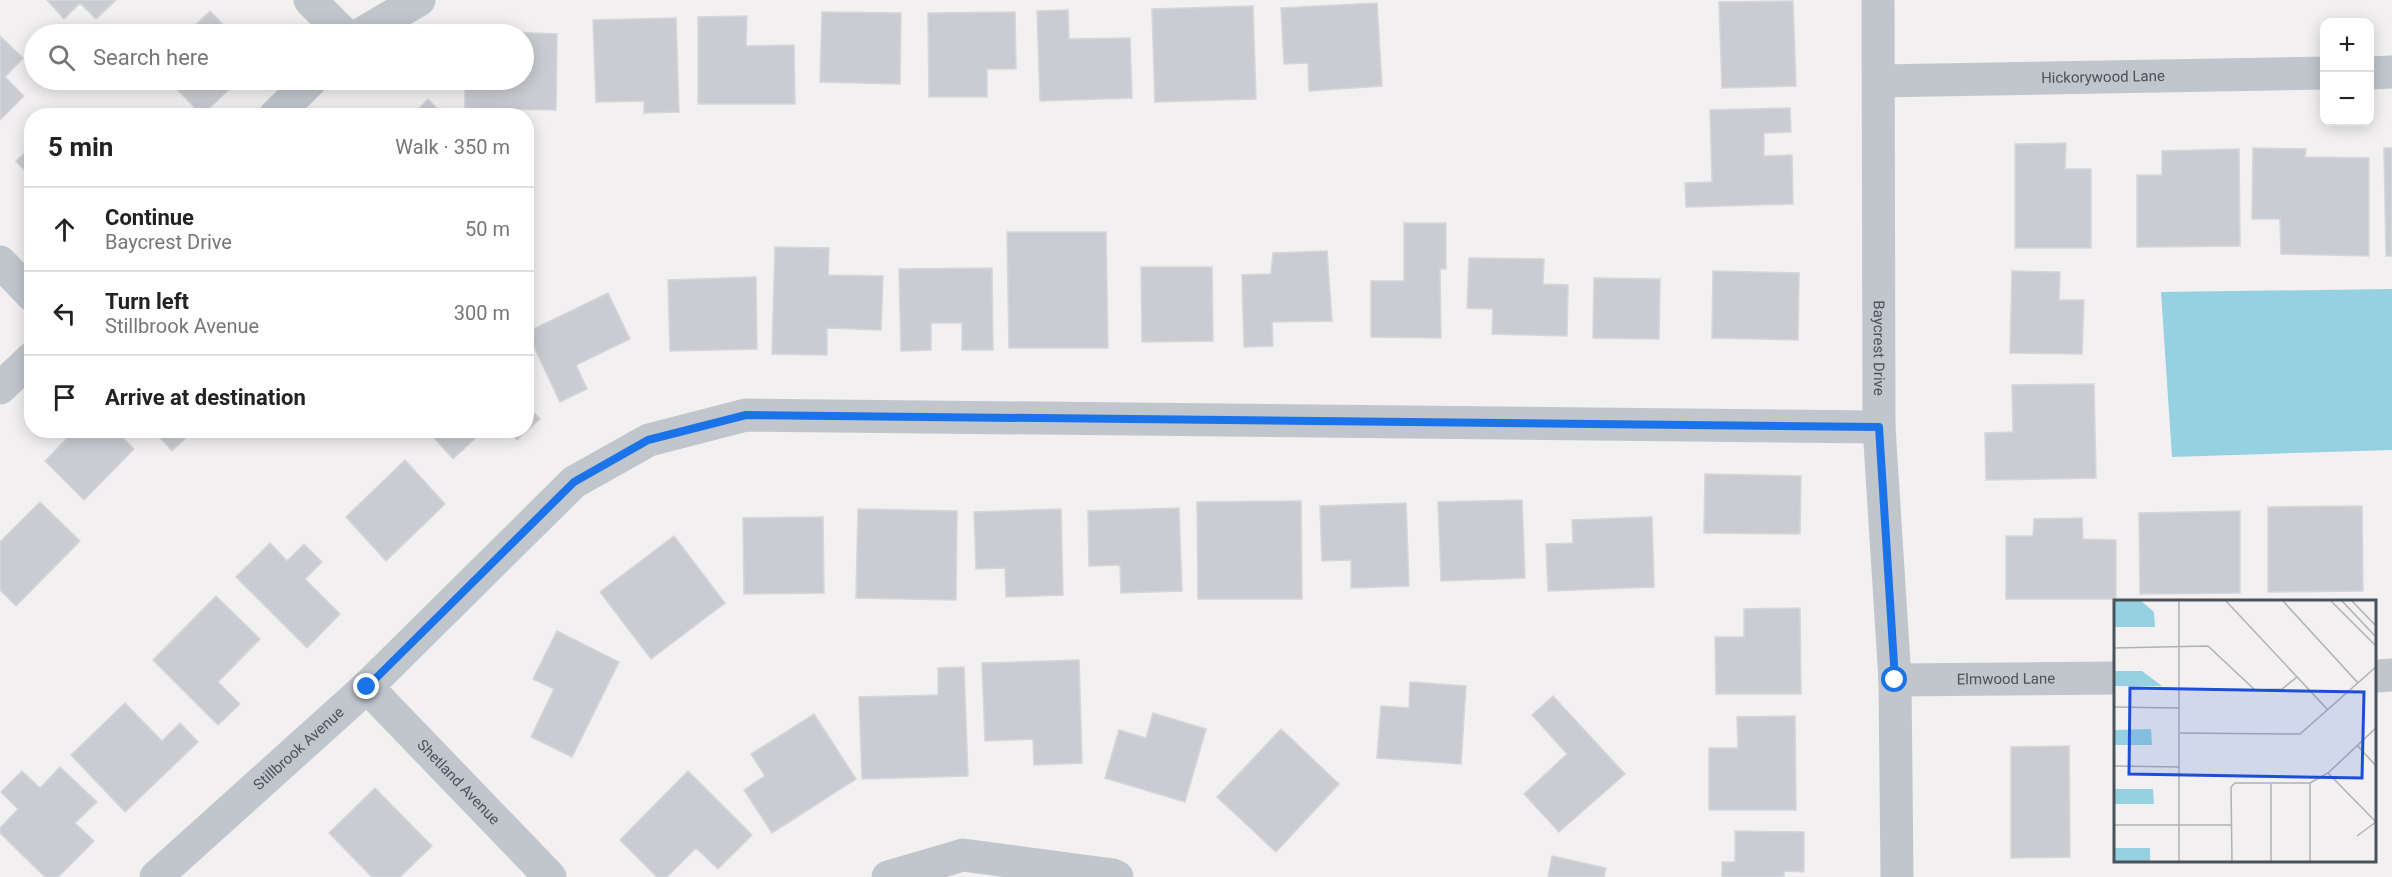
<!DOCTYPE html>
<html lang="en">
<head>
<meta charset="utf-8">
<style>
  :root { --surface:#fff; --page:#f6f6f6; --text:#222; --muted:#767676; --line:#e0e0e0 }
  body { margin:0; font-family:Roboto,sans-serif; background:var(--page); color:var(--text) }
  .controls { position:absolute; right:18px; top:18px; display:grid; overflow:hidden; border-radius:12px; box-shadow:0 3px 15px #0003 }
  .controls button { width:54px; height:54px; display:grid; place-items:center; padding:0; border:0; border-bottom:2px solid var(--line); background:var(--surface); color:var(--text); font:30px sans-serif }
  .stop { position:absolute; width:18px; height:18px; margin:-14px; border:4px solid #1a73e8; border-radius:50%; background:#fff }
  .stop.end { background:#1a73e8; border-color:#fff; box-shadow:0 2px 6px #0008 }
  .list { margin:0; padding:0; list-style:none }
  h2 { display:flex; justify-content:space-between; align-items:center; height:78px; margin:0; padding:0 24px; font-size:26px }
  h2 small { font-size:20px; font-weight:400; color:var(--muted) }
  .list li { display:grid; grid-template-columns:39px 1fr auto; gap:18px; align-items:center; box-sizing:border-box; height:84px; padding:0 24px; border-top:2px solid var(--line) }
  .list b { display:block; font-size:22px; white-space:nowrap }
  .list p { margin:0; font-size:20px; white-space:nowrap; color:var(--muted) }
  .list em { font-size:20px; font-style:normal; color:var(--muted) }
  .icon { flex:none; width:33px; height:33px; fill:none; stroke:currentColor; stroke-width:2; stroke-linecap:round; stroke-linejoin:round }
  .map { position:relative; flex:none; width:2392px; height:877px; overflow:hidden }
  .search { position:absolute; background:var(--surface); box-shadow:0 3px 15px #0003; left:24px; top:24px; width:510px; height:66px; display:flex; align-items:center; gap:15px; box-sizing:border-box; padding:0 21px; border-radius:33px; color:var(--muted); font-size:22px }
  .panel { position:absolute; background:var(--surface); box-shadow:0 3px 15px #0003; left:24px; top:108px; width:510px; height:330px; border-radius:24px }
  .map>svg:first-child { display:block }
  .water { fill:#96d1e1 }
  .building { fill:#cbccd1; stroke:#d4d6da; stroke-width:1.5 }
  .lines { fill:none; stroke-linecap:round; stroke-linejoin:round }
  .street { stroke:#c0c6cc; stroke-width:33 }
  .route { stroke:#1a73e8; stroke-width:8 }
  .labels { text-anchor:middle; stroke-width:5; stroke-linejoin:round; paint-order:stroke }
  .street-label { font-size:15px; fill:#4a525a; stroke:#fff }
  .inset-road { fill:none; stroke:#afb1b4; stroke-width:1.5 }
  .view { fill:#1d4ed8; fill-opacity:0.15; stroke:#1d4ed8; stroke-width:3 }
  .inset-edge { fill:none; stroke:#4a525a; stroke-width:3 }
</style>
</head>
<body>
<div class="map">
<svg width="2392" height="877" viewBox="0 0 2392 877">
  <rect width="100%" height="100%" fill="#f2f0f0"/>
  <path class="water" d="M2392,289V450L2172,457L2161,292Z"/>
  <path class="building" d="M47,0H116L96,19L80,3L64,19Z
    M1793,1L1796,86L1722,88L1719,2Z
    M1377,3L1382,86L1309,91L1308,63L1284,64L1281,8Z
    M1253,6L1256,99L1155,102L1152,9Z
    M1068,10L1069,39L1130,38L1132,98L1040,101L1037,11Z
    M210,11L232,34H186Z
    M822,12L901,13L900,84L820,82Z
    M1015,12L1016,69H987V97H929L928,13Z
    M747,16L746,46L794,45L795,104H698V17Z
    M676,18L679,112L644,113V101L596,102L593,20Z
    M510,32L557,34L556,110L465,108V80H524V34H510Z
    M0,36L23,58L5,77L24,96L0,120Z
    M168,80H239L202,115Z
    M428,99L444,116H412Z
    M1790,108L1791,132L1764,133V156L1792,155L1793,204L1686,207L1685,183L1712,182L1710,110Z
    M2066,143L2065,169H2091V248H2015V144Z
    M32,147V178L16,161Z
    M2253,148L2306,149L2305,157L2369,158V256L2281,254L2280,219H2252Z
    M2384,148H2392V256H2386Z
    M2239,149L2240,246L2137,247V175H2162V151Z
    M1404,223H1446V269H1440L1441,338L1371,337V281H1404Z
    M1007,232H1106L1108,348H1009Z
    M775,247L829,248L828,275L883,276L881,330L827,328V355L772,354Z
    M1327,251L1332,321L1272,322L1273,346L1244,347L1242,275L1271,274L1273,253Z
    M1469,258L1544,259L1543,284L1568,285L1567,336L1492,334L1493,309L1467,308Z
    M1141,267H1212L1213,341L1142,342Z
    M992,268L993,350H962V323H931V350L901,351L899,269Z
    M1713,271L1799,273L1798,340L1712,338Z
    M2012,271L2060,272L2059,300H2084L2082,354L2010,353Z
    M756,277L757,349L670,351L668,280Z
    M1594,278L1660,279L1659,339L1593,338Z
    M608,293L630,339L576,365L587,389L560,402L527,332Z
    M2094,384L2096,478L1986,480L1985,433L2013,432L2012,385Z
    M526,405L540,419L517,440L509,430H526Z
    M75,430H115L134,449L84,500L45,461Z
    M153,430H194L172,451Z
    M427,430H484L453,459Z
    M405,460L445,504L386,561L346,517Z
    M1705,474L1801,476L1800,534L1704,533Z
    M1522,500L1525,578L1441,581L1438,502Z
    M1301,501L1302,599H1198L1197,502Z
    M40,502L80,541L16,606L0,590V542Z
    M1406,503L1409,586L1351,588V560L1322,561L1320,506Z
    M2362,506L2363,591L2268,592V507Z
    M1179,508L1182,591L1121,593L1120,565L1089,566L1088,511Z
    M858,509L957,511L956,600L856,598Z
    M1061,509L1063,595L1006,597L1005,568L976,569L974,512Z
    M2240,511V593L2140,594L2139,513Z
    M823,517L824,593L744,594L743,518Z
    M1652,517L1654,587L1548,591L1546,544L1573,543L1572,520Z
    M2082,518L2083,539L2116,540V599H2006V536H2033L2034,519Z
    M674,536L725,603L651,659L600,592Z
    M270,543L287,561L304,544L322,562L305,579L340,614L307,648L236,577Z
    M216,596L260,639L218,682L240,704L218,725L153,660Z
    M1800,608L1801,694H1716L1715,637H1744V609Z
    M557,631L619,662L572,757L531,737L554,689L533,679Z
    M1079,660L1082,763L1034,765L1033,739L985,741L982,663Z
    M964,667L968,776L862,779L859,697L938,695V668Z
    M1410,682L1466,686L1461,764L1377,758L1381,706L1409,708Z
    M1553,696L1625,774L1559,832L1524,794L1567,754L1532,715Z
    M125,703L162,741L180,723L198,742L125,812L71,755Z
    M1153,713L1206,729L1185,802L1105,778L1119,730L1146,738Z
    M814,714L856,779L772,833L744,790L765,776L751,754Z
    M1795,716L1796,810H1709V748H1738L1737,717Z
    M1281,729L1339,784L1276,852L1217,797Z
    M2069,746L2070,857L2011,858V747Z
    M60,767L97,802L75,823L94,841L58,877H45L0,833V828L18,809L1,792L22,771L40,788Z
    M688,771L752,835L718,869L696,848L667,877H657L620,840Z
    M375,788L432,846L400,877H372L329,833Z
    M1735,831L1804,832V872L1784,871V877H1722V862H1735Z
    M1552,856L1606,868L1604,877H1548Z"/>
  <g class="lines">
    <g class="street">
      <path d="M310,0L344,34"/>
      <path id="s1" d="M1878,0L1879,427L1895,680L1897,877"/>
      <path d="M361,34L419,0"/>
      <path d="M2370,73L2392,72"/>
      <path id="s2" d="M1879,81L2324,73"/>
      <path d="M275,116L311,80"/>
      <path d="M0,262L32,295"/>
      <path d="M0,388L32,358"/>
      <path d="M2376,676L2392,675"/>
      <path id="s3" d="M1895,680L2116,678"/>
      <path id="s4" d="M367,687L550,877"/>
      <path id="s5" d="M156,877L367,687L574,482L649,440L746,415L1879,427"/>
      <path d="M888,877L963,855L1113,875L1117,877"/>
    </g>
  </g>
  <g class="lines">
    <path class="route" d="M367,687L574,482L648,440L746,415L1879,427L1895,680"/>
  </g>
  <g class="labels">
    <g class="street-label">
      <text dy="5" stroke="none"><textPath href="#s2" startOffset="224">Hickorywood Lane</textPath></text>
      <text dy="5" stroke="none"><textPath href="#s1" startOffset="348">Baycrest Drive</textPath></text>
      <text dy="5" stroke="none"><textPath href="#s3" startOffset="111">Elmwood Lane</textPath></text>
      <text dy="5" stroke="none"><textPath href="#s5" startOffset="192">Stillbrook Avenue</textPath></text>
      <text dy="5" stroke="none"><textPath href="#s4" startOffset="132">Shetland Avenue</textPath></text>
    </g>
  </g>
  <g transform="translate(2114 600)">
    <rect width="262" height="262" fill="#f2f0f0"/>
    <path d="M0,1H27L40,12L41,27H0ZM0,71H28L48,86H0ZM37,129L38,145H0V130ZM0,189H39L40,204H0ZM0,248H36V262H0Z" fill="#96d1e1"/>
    <path class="inset-road" d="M112,1L214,110M169,1L244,83M217,1L263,47M228,1L263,38M238,1L263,27M0,48L94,46L141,90L168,89L183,77M0,107L65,108M66,133L186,134L263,66M243,145L263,167M0,166L65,167M214,173L263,223M0,225H118M243,236L262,222M65,262V1M118,262L117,187L121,183H196L214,173L263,127M157,262V184M196,262V183"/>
    <path class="view" d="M16,88L250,92L248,178L15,174Z"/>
    <rect width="262" height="262" class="inset-edge"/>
  </g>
</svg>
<div class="controls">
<button>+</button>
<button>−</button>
</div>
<div class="stop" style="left:1895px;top:680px"></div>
<div class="stop end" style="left:367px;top:687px"></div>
<div class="search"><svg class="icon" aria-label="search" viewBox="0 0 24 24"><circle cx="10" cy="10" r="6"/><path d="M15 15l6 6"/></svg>Search here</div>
<section class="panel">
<h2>5 min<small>Walk · 350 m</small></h2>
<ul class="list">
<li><svg class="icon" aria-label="ahead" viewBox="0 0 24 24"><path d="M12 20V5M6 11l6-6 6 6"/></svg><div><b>Continue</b><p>Baycrest Drive</p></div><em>50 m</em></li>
<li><svg class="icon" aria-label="left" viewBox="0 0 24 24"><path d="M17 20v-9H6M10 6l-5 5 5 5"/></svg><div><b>Turn left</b><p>Stillbrook Avenue</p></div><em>300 m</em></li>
<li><svg class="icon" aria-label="arrive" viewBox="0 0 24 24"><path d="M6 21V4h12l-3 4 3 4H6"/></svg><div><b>Arrive at destination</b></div></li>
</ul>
</section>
</div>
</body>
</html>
